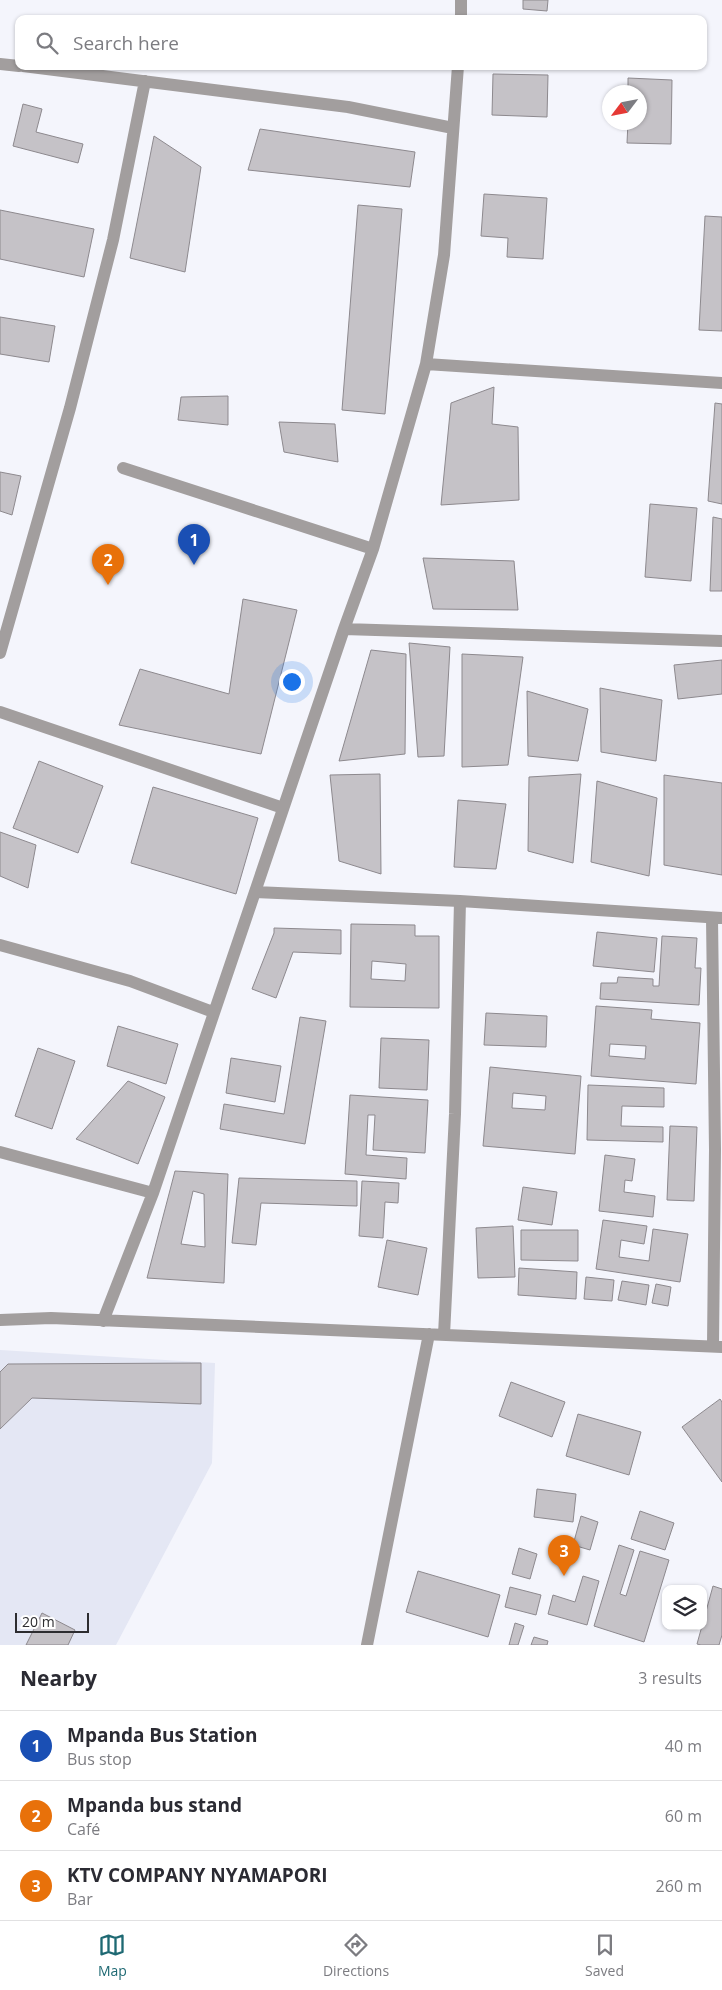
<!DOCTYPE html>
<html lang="en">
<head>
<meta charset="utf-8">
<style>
  :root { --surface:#fff; --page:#f7f7f7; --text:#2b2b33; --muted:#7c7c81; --line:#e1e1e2; --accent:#1e6973 }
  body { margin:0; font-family:"Open Sans",sans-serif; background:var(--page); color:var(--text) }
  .controls { position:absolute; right:15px; bottom:15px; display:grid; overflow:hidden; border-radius:10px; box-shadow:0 1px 4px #0004 }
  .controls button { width:45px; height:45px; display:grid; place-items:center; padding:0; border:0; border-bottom:1px solid var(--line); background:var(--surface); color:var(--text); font:25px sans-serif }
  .compass { position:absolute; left:602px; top:85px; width:45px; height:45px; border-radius:50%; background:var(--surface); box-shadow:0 1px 4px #0004; rotate:238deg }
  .scale { position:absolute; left:15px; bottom:12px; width:74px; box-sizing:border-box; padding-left:5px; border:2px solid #2d2d30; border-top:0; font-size:14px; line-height:18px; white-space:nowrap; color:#2d2d30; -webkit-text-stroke:4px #fff; paint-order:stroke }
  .you { position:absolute; left:291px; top:681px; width:18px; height:18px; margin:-12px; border:4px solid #fff; border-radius:50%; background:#1a73e8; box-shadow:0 0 0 8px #1a73e833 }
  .badge { display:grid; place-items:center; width:32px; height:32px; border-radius:50%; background:var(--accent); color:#fff; font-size:16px; font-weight:700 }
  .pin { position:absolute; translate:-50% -41px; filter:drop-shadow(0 1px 2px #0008) }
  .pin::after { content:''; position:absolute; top:26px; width:18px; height:15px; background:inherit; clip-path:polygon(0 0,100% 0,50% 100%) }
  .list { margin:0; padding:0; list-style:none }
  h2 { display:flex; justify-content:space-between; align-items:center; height:65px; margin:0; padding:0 20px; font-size:21px }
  h2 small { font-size:16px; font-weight:400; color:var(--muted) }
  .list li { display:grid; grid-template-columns:32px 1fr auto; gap:15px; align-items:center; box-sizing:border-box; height:70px; padding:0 20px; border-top:1px solid var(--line) }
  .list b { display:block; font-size:19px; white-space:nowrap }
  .list p { margin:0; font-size:16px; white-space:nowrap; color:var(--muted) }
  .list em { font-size:16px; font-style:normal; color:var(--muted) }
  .icon { flex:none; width:28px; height:28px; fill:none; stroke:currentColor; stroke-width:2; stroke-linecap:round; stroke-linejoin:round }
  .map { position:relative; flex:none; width:722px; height:1645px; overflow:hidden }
  .search { position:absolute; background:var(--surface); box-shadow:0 1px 4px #0004; left:15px; right:15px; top:15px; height:55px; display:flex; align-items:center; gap:12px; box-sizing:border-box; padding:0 18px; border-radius:10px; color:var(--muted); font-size:19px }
  .sheet { height:275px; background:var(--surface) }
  nav { display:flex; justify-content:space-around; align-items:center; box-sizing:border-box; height:70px; border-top:1px solid var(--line); background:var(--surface); font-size:14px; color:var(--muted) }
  nav a { display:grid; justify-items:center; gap:2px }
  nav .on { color:var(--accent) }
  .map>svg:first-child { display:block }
  .built { fill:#e4e7f4 }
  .building { fill:#c5c2c7; stroke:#8d898e; fill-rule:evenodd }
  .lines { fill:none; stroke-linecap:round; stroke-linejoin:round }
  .minor { stroke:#a29e9e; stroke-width:12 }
</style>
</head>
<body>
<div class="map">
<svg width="722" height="1645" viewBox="0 0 722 1645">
  <rect width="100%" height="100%" fill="#f4f5fc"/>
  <path class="built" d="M0,1350L215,1363L212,1463L116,1645H0Z"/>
  <path class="building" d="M523,0H548L547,11L523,9Z
    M493,74L548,75L547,117L492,115Z
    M628,78L672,80L671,144L627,143L628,122H640V92H628Z
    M23,104L42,109L36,132L83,144L78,163L13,146Z
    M260,129L415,152L410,187L248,170Z
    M154,136L201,167L185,272L130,258Z
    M484,194L547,198L543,259L507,257L508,238L481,236Z
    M358,205L402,209L385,414L342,410Z
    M0,210L94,229L84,277L0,259Z
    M705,216L722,217V331L699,330Z
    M0,317L55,326L49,362L0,354Z
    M494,387L492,424L518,427L519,500L441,505L451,403Z
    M228,396V425L178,420L181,397Z
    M715,403L722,404V504L708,501Z
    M279,422L335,424L338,462L284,452Z
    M0,472L21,476L12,515L0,511Z
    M650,504L697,508L691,581L645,577Z
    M713,517L722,519V591H710Z
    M423,558L514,561L518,610L433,609Z
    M243,599L297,610L261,754L119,725L140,669L229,694Z
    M409,643L450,647L444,756L418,757Z
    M371,650L406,654L405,754L339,761Z
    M462,654L523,657L508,765L462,767Z
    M722,660V694L678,699L674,665Z
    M600,688L662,700L656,761L601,752Z
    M527,691L588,709L578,761L528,756Z
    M39,761L103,786L78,853L13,828Z
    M380,774L381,874L339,861L330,775Z
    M581,774L573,863L528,851L529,777Z
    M664,775L722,783V875L664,865Z
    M597,781L657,798L649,876L591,862Z
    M153,787L258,818L236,894L131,863Z
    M458,800L506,804L496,869L454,867Z
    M0,832L36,845L28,888L0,876Z
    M351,924L415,925V936H439V1008L350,1007ZM372,961L406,964L405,981L371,979Z
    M274,928L341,930V954L293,952L276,998L252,989L274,933Z
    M597,932L657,938L654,972L593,966Z
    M662,936L697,938L695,968H701L699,1005L600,999L601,983H617L618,977L653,979V986H659Z
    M596,1006L652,1010L651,1019L700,1023L696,1084L591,1076ZM610,1044L646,1046L645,1059L609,1056Z
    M486,1013L547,1016L546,1047L484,1045Z
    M300,1017L326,1021L305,1144L220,1129L224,1104L284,1114Z
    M118,1026L178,1044L166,1084L107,1066Z
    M381,1038L429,1040L427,1090L379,1088Z
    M38,1048L75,1061L52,1129L15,1116Z
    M231,1058L281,1066L275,1102L226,1093Z
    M490,1067L581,1076L575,1154L483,1146ZM513,1093L546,1096L545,1110L512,1108Z
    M128,1081L165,1097L138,1164L76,1139Z
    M588,1085L664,1088V1107L622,1106L621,1126L663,1127V1142L587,1140Z
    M350,1095L428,1100L425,1153L373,1150L375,1115H368L366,1155L407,1158L406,1179L345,1174Z
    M670,1126L697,1127L694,1201L667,1200Z
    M605,1155L635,1159L632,1181L625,1180L624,1192L655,1196L653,1217L599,1211Z
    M175,1171L228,1174L224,1283L147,1278ZM193,1191L204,1194L205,1247L181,1244Z
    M239,1178L357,1181V1206L261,1203L256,1245L232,1243Z
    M362,1181L399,1183L398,1203L385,1202L383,1238L359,1236Z
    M523,1187L557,1192L552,1225L518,1220Z
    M603,1220L647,1226L644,1244L621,1240L619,1257L649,1261L653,1229L688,1234L680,1282L596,1269Z
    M513,1226L515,1277L478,1278L476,1228Z
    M521,1230H578V1261L521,1260Z
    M387,1240L427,1248L418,1295L378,1287Z
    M519,1268L577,1272L576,1299L518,1295Z
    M586,1277L614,1280L612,1301L584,1299Z
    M622,1281L649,1285L646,1305L618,1300Z
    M656,1284L671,1287L668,1306L652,1303Z
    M201,1363V1404L32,1398L0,1429V1372L8,1364Z
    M511,1382L565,1402L552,1437L499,1416Z
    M720,1399L722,1402V1482L682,1427Z
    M578,1414L641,1432L629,1475L566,1456Z
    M537,1489L576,1494L573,1522L534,1517Z
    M640,1511L674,1523L665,1550L631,1539Z
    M581,1516L598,1522L590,1550L573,1545Z
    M619,1545L634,1550L620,1594L626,1596L640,1551L669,1560L644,1642L594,1626Z
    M519,1548L537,1554L530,1579L512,1574Z
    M418,1571L500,1595L488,1637L406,1612Z
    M583,1576L599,1581L587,1625L548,1614L553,1595L575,1602Z
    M713,1586L722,1589V1635L719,1645H701L697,1644Z
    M510,1587L541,1595L536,1615L505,1607Z
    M42,1613L75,1630L68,1645H26Z
    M515,1623L524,1626L518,1645H509Z
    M534,1637L548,1641L547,1645H531Z"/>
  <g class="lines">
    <path class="minor" d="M461,0V19
      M0,64L19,66
      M23,66L348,107L453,128
      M426,364L722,383
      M123,468L373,549
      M344,629L722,641
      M0,653L70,408L113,240L145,81
      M0,712L283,808
      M255,892L460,901L722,918
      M712,918L715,1149L713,1346
      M0,945L130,981L213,1012
      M0,1152L153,1193
      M0,1320L51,1318L722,1347
      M103,1321L153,1193L344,629L373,549L426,364L444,255L458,66
      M444,1335L455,1114L460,901
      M367,1645L429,1334"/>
  </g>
</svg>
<div class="controls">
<button><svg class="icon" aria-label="layers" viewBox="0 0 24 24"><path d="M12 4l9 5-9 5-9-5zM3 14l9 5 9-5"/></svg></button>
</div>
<svg class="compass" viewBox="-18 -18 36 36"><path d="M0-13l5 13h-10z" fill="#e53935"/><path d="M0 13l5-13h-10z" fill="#7c7c81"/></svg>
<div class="scale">20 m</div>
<div class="you"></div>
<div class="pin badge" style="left:194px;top:565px;background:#1a4fb4">1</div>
<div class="pin badge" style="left:108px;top:585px;background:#e8710a">2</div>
<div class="pin badge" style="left:564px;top:1576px;background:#e8710a">3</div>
<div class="search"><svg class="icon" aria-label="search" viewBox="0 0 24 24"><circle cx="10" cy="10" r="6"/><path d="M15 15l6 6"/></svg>Search here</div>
</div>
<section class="sheet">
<h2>Nearby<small>3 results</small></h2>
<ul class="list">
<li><span class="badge" style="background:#1a4fb4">1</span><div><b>Mpanda Bus Station</b><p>Bus stop</p></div><em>40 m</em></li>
<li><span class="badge" style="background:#e8710a">2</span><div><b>Mpanda bus stand</b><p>Café</p></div><em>60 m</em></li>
<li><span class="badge" style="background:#e8710a">3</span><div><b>KTV COMPANY NYAMAPORI</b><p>Bar</p></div><em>260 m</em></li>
</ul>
</section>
<nav>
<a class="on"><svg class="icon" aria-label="map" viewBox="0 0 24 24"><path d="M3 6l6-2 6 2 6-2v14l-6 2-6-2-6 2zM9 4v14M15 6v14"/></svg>Map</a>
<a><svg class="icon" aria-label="directions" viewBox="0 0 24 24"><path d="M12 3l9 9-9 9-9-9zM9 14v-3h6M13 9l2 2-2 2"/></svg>Directions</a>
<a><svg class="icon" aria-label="saved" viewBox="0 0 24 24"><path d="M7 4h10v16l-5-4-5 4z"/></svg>Saved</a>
</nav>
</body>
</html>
